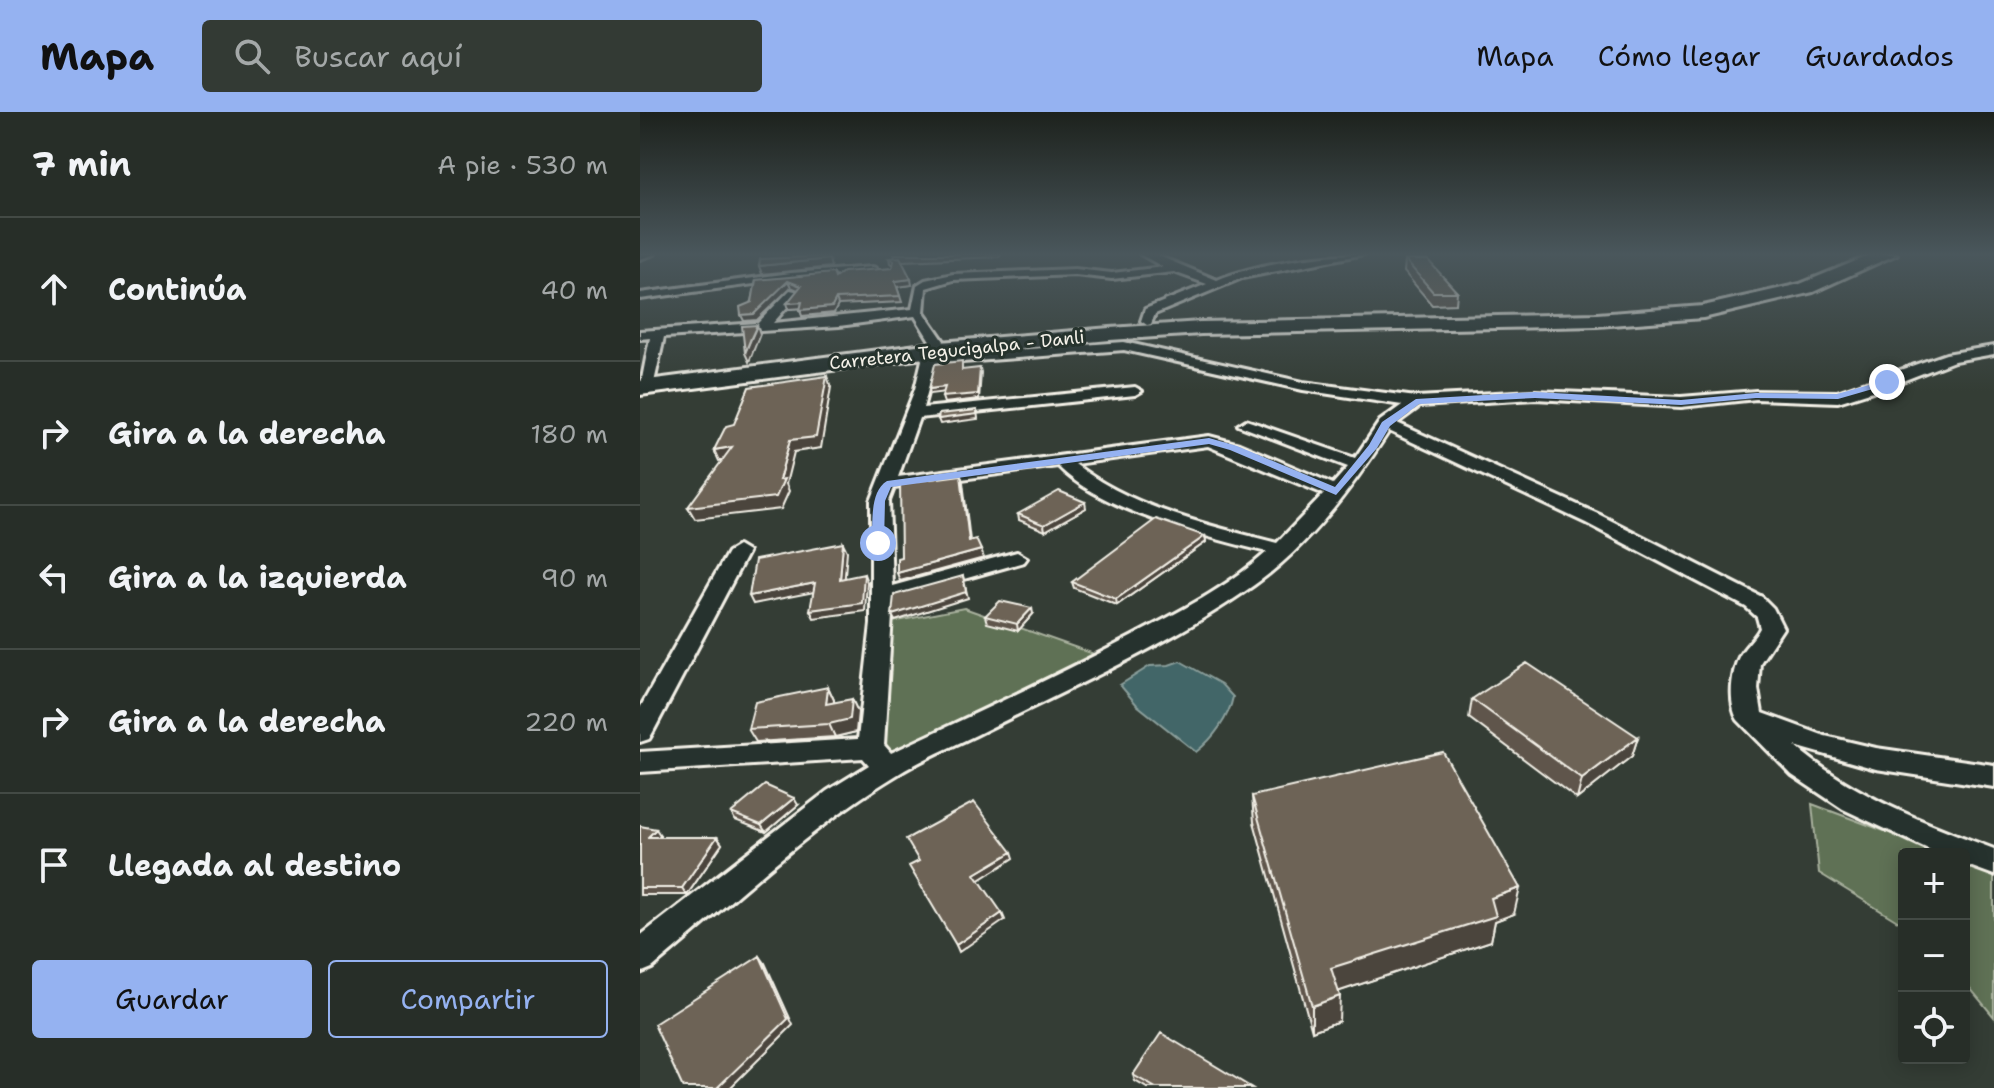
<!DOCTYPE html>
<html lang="es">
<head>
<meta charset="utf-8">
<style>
  :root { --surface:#272e28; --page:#333a34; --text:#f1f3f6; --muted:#a4a8a8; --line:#434a45; --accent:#95b2f1 }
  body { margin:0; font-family:"Shantell Sans",sans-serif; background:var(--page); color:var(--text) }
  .controls { position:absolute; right:24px; bottom:24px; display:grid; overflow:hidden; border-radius:8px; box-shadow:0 4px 20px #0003 }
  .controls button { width:72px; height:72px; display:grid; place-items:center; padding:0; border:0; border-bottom:2px solid var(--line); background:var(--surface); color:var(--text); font:40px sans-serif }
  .stop { position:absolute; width:24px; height:24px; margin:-18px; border:6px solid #95b2f1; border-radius:50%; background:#fff }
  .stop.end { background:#95b2f1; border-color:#fff; box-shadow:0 2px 8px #0008 }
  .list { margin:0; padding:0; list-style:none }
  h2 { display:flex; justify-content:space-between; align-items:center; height:104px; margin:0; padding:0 32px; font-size:34px }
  h2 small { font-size:26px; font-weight:400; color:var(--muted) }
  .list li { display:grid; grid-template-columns:52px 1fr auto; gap:24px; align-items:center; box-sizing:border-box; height:144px; padding:0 32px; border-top:2px solid var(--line) }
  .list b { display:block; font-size:30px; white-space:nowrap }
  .list em { font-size:26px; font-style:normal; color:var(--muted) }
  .actions { display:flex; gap:16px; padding:24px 32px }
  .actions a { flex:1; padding:18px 0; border:2px solid var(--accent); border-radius:8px; text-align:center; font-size:28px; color:var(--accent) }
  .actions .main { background:var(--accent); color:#111 }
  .icon { flex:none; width:44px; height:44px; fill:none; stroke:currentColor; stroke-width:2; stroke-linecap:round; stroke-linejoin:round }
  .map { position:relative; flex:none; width:1354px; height:976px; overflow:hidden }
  header { display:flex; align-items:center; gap:48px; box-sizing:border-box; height:112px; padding:0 40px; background:var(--accent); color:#111 }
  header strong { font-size:38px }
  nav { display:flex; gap:44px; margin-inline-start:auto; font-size:28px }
  .search { width:560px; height:72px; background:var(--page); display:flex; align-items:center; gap:20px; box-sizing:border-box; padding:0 28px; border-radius:8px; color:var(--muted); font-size:30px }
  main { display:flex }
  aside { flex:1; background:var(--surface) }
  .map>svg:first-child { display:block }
  .green { fill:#5e7154; stroke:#a9b19e; stroke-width:2 }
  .water { fill:#436667; stroke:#8a9e9b; stroke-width:2 }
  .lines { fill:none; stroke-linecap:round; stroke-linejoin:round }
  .minor-casing { stroke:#f4f1e8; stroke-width:6 }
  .trunk-casing { stroke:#f4f1e8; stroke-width:6 }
  .minor { fill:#26332d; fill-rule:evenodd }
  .trunk { fill:#26332d; fill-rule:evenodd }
  .wall { fill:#5e554b; stroke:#f4f1e8; stroke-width:2 }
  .shaded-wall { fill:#4c453d; stroke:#f4f1e8; stroke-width:2 }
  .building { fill:#6d6357; stroke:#f4f1e8; stroke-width:2 }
  .route { fill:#95b2f1 }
  .labels { text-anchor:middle; stroke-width:6; stroke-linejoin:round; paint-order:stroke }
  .far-street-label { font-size:18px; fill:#f4f1e8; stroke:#26332d }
</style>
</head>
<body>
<header>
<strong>Mapa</strong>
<div class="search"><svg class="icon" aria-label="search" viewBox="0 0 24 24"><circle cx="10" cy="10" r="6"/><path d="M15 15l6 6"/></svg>Buscar aquí</div>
<nav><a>Mapa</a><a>Cómo llegar</a><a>Guardados</a></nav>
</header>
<main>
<aside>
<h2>7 min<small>A pie · 530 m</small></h2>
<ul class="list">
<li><svg class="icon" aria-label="ahead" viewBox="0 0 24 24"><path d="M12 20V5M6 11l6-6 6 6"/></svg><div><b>Continúa</b></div><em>40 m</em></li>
<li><svg class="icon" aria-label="right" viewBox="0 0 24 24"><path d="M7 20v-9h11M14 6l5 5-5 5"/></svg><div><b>Gira a la derecha</b></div><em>180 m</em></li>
<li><svg class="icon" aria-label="left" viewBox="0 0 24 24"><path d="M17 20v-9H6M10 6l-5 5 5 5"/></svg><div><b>Gira a la izquierda</b></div><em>90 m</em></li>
<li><svg class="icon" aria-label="right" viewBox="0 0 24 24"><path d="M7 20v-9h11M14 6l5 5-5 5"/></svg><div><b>Gira a la derecha</b></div><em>220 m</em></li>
<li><svg class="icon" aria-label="arrive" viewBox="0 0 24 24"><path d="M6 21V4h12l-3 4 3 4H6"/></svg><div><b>Llegada al destino</b></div></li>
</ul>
<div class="actions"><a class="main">Guardar</a><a>Compartir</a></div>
</aside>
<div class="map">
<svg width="1354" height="976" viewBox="0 0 1354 976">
  <rect width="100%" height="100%" fill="#343d35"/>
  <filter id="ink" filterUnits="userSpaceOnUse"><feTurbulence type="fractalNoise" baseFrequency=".0125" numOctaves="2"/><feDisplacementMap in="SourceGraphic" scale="16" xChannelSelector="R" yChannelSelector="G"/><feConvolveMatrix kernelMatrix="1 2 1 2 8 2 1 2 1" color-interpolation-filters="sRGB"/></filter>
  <g filter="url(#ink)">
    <path class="green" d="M324,496L468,547L247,655L242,512Z
      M1172,692L1306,742H1264V813L1179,761Z
      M1324,748L1354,759V905L1324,869Z"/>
    <path class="water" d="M540,549L581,572L593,585C589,605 573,627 556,640L497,593L480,573L510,554L529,553Z"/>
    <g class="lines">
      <g class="minor-casing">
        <path id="minor" d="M0,142H15L0,147Z
          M500,142H514L577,168C619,151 679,142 724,142L602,166L515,202L511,212L507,213L501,209L505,197L567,172L534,160L472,167L435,163L313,168L286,176L284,200L304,229L302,232H292L275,204L199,214L24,225L13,275L6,279L0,277L10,226L0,227V219L118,211L150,178L160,180L133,211L272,197L277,173L285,168L313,162L435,157L472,161L523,155Z
          M232,155L236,156V160L151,167L0,187V181L151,161Z
          M484,230L663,270L776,285L895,279L1041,285L1116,279L1197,280L1306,242L1354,234V242L1314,249L1252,273L1198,290L1116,287L1041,295L895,287L780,294L757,311L960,403L1122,485L1133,496L1143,516L1120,551L1118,577L1122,601L1185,624L1236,636L1354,653V675L1236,657L1155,634C1211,683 1285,711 1354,737V763L1324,752V742H1299L1203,697L1152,663L1098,608C1088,592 1091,560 1100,543C1106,533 1115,526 1120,516L1117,505L1106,495L946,411L749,319C713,375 668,435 614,473C528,534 429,576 336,623C309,636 280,648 255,664C167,717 91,791 12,856L0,861V824L187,679L229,653L223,646L0,660V640L218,627L231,512V389L275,277L282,248L277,238L279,235H289L294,244ZM484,238L663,278L762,293L740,309L715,346L612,310L606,308L598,313L708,355L693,372L599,332L569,324L258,365L279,306L495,283L502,279L495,275L283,296L295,252ZM568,334L684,382L637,431C570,414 491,396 435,352ZM418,354C459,398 569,426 627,440C587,476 540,499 493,524C413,566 332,603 251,641L244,633L253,487L384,450L387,446L377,440L252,474L249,389L254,376Z
          M98,434L108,440L13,620L9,627L0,630V596L88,440Z"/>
      </g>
      <g class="trunk-casing">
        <path id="trunk" d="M1233,142H1257L1173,180L1063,206L957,214L561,222L470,228L300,244L0,283V269L300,230L470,216L561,210L957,202L1063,194L1160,172Z"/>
      </g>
      <use href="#minor" class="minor"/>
      <use href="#trunk" class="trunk"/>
    </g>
    <path class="wall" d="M254,142H362L359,145L262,149L272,173L257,175L262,190L198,193L194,201L162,204L160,196L149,197L158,178L151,175L117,208L104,209L112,190L116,168L195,166L252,156L253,153L250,151L249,146H255Z
      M765,148L817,180L816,192L792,193L764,160Z
      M446,396L405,419L379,408L378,402Z
      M565,424L566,430L477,493L434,476L432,470Z
      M393,502L378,519L347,511L345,504Z
      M188,575L194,588V591L218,600L216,620L195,625L116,630L108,617Z
      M832,587L998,625L992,644L937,687L829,606Z
      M612,684L874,802L855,809L851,829L699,879V909L672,919L614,710Z
      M158,693L126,720L95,708L91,701Z
      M0,714L20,723L19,725H77L82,732L47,783H0Z
      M493,963L612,976H507L495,969Z"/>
    <path class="shaded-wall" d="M189,147L191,155L122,162L119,154Z
      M271,167L272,173L257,175L255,169Z
      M148,169L151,175L117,208L104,209L101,203Z
      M196,187L198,193L194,201L162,204L160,198Z
      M162,190L164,196L149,197L147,191Z
      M117,213L120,222L109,250L105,241Z
      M340,256L341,261L339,287L304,291L302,285Z
      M187,264L191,275L181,336L154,340L146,372L149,379L141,397L55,407L48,395L139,368L150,328Z
      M305,275L306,280L290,282L289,277Z
      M337,298L338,307L300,312L298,307Z
      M92,335L97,346L79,349L74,338Z
      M321,363L323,370L331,437L329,429Z
      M445,390L446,396L405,419L404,413Z
      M565,424L566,430L477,493L476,487Z
      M203,431L207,439L204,475L200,467Z
      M341,438L344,446L260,469L257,461Z
      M224,462L227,470L225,499L174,506L170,498Z
      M323,464L328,486L255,509L252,503Z
      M175,471L179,479L113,492L109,484Z
      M392,496L393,502L378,519L377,512Z
      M188,575L194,588L192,606L186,592Z
      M212,587L218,600L216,620L195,625L189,612Z
      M998,625L992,644L937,687L942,667Z
      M154,686L158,693L126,720L121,713Z
      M16,717L20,723L13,731L8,725Z
      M77,725L82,732L47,783L42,776Z
      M372,740L374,746L338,769L335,762Z
      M880,776L874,802L855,809L851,829L691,882V856L851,786Z
      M362,801L365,808L319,840L316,833Z
      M120,844L125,851L153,913L90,976H77Z
      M700,884L699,909L672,919V894Z"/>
    <path class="building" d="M187,144L189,147L119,154L120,147Z
      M260,145L271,167L255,169L260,184L196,187L192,195L160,198L162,190L147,191L161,174L148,169L114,202L101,203L100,195L112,190L116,168L193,161L195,166L203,160L252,156L254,149L249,146Z
      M765,148H788L817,180H793Z
      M117,213L111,226L105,241L102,214Z
      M322,249V258L340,256L338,282L302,285L305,275L289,277L295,252Z
      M187,264L176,325L150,328L139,368L144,367L136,385L48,395L92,335L74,338L86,314L94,312L109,275Z
      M337,298V302L298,307L299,302Z
      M321,363L329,429L336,427L341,438L257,461V446L261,445L260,371Z
      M419,379L445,390L404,413L378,402Z
      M516,407L565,424L476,487L432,470Z
      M203,431L200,467L224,462L222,491L170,498L175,471L109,484L115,448Z
      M323,464L326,480L252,503L254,483Z
      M360,489L392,496L377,512L345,504Z
      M887,551L998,625L942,667L832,587Z
      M188,575L186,592L212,587L210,607L189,612L108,617L115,590Z
      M803,640L880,776L851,786L856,804L691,856L700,884L672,894L612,684Z
      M125,673L154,686L121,713L91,701Z
      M334,690L372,740L335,762L362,801L316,833L269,754L279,749L266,727Z
      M0,714L16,717L8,725H77L42,776H0Z
      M120,844L148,907L77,976H43L14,912Z
      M521,921L612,976H516L493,963Z"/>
  </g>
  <linearGradient id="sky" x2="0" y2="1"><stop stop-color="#1d221d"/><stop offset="0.51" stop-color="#4a575c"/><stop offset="1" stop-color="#4a575c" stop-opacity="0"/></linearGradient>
  <rect width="1354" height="279" fill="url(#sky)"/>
  <path class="route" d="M1247,268L1250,272L1198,287L1116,286L1041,293L895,286L779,292L750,314L737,336L696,383L590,338L569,332L251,375L245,389L244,431L238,434L232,431C233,412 229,380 247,369L569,326L597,334L695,375L729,333L742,310L776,287L895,280L1041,288L1116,281L1197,282Z"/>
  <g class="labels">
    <g class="far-street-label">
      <text transform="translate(317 238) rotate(-6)" y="6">Carretera Tegucigalpa - Danli</text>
    </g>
  </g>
</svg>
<div class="controls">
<button>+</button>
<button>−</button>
<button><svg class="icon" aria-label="locate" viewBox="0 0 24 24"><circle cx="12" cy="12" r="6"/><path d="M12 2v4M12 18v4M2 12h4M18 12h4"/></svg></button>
</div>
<div class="stop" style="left:238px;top:431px"></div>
<div class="stop end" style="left:1247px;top:270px"></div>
</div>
</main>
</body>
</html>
